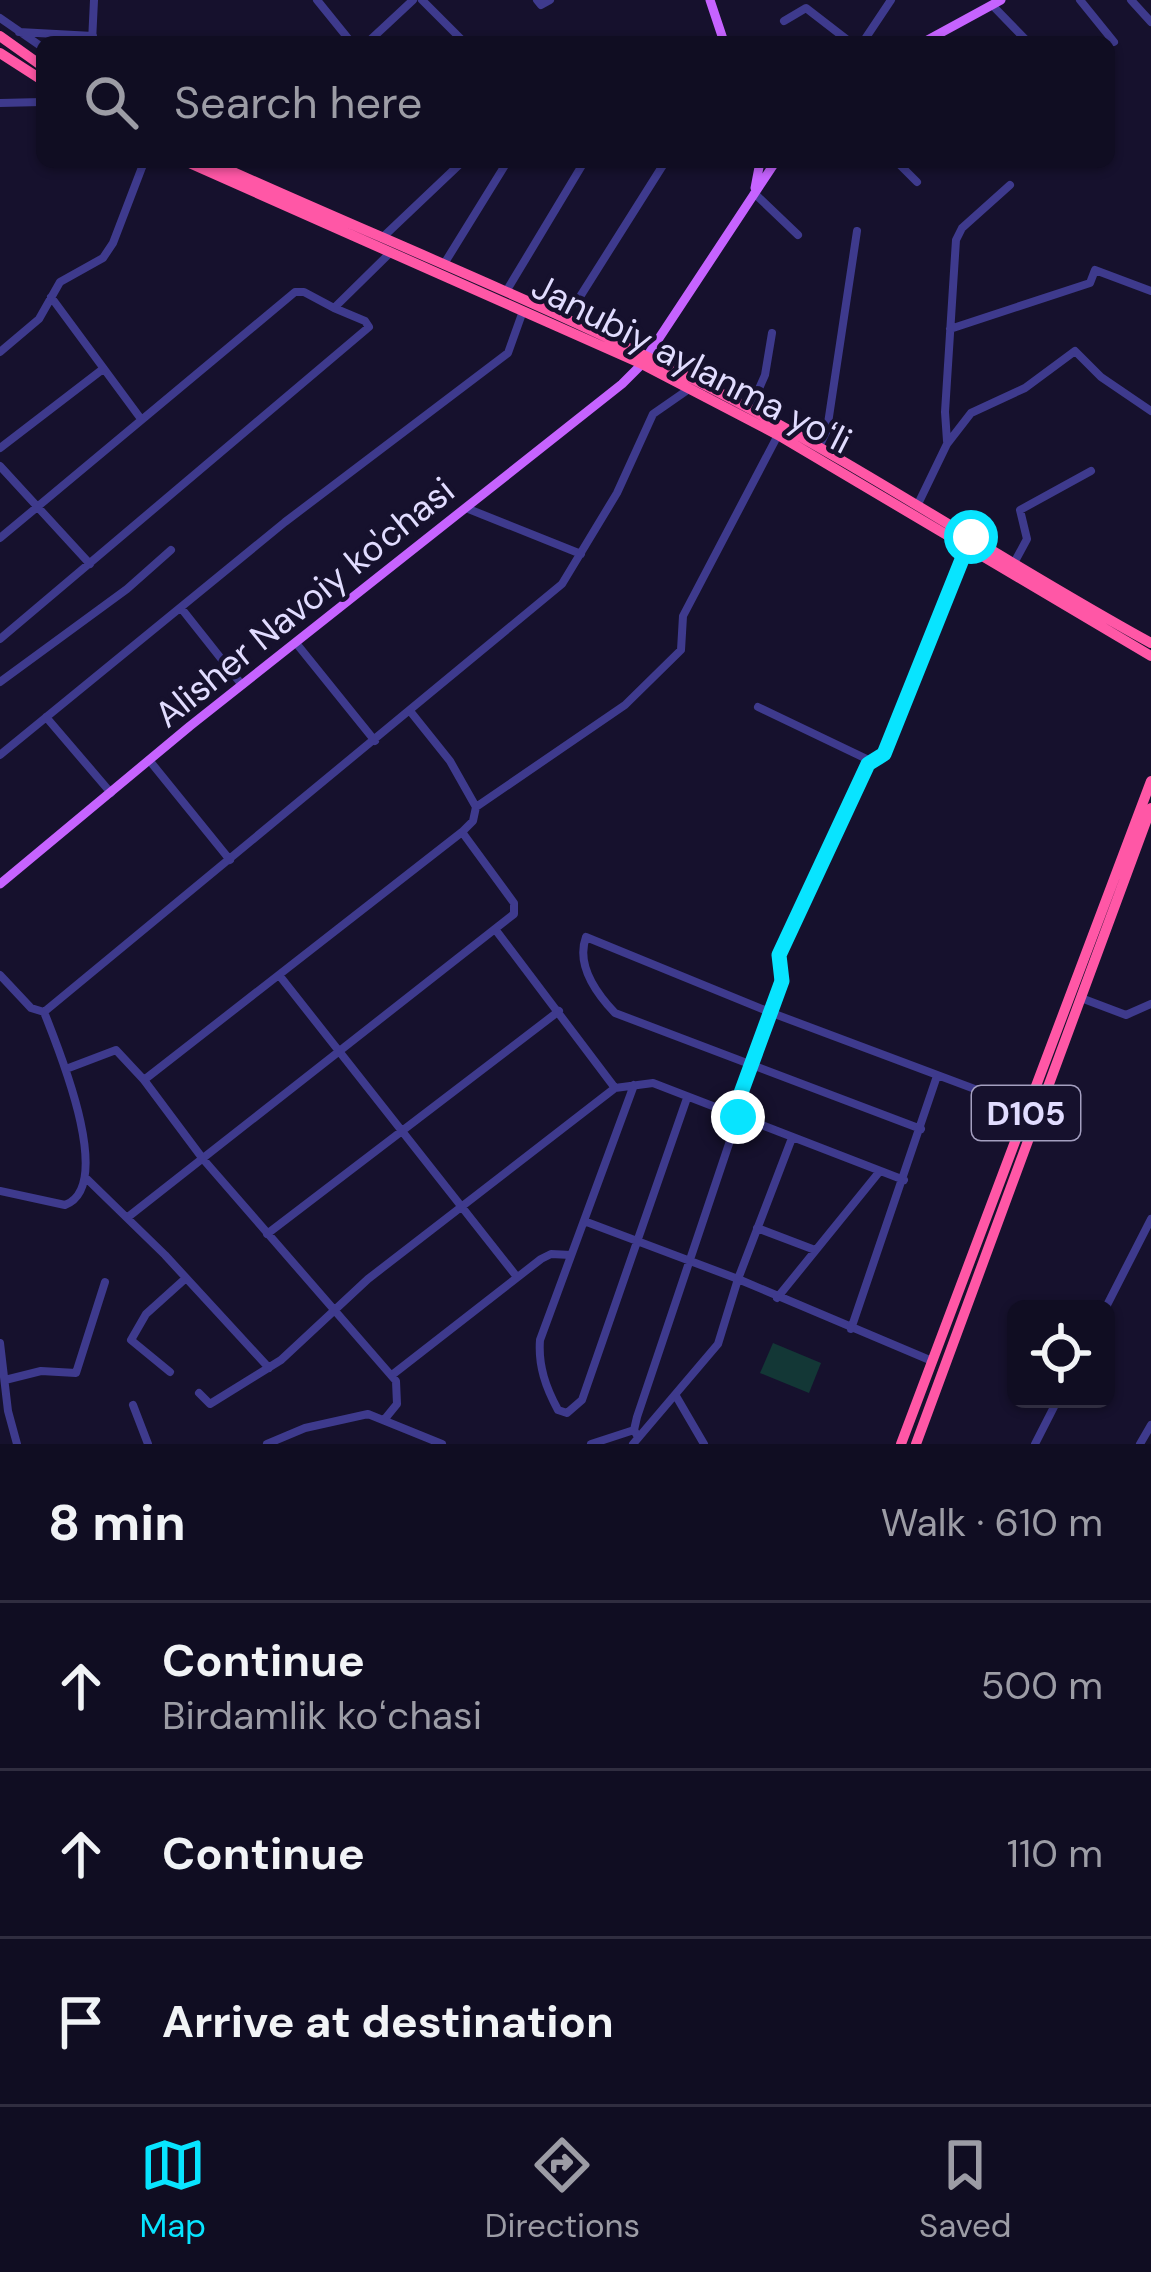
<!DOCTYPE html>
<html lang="en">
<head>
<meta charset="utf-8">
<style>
  :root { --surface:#100d22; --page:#19162a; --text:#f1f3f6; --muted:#9c9ca5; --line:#302d40; --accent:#08e4ff }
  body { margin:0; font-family:"DM Sans",sans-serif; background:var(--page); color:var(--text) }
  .controls { position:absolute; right:36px; bottom:36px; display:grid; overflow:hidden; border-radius:18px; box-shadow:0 3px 9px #0004 }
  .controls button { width:108px; height:108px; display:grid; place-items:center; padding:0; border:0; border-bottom:3px solid var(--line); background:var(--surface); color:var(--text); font:60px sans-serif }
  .stop { position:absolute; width:36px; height:36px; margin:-27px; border:9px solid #08e4ff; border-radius:50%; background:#fff }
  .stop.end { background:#08e4ff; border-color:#fff; box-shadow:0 3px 12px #0008 }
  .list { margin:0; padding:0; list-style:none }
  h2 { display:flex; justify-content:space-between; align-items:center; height:156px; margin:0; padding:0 48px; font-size:51px }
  h2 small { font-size:39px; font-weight:400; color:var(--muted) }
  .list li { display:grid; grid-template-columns:78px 1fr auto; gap:36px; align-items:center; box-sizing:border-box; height:168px; padding:0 48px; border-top:3px solid var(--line) }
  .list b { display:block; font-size:45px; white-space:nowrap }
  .list p { margin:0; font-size:39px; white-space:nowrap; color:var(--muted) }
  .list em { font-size:39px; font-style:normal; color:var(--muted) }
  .icon { flex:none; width:66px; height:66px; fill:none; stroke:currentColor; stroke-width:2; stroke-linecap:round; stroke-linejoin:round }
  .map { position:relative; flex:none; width:1151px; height:1444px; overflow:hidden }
  .search { position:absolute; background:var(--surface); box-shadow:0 3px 9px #0004; left:36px; right:36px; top:36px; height:132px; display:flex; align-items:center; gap:30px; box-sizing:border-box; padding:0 42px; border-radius:18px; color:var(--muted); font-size:45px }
  .sheet { height:660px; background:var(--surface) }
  nav { display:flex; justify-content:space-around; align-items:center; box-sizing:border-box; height:168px; border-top:3px solid var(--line); background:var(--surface); font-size:33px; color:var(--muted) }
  nav a { display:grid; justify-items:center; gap:6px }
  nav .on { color:var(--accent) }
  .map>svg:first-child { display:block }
  .green { fill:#133736 }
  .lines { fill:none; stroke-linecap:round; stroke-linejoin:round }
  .minor { stroke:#3e3a8d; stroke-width:8 }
  .major { stroke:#c663ff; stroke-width:9 }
  .highway { stroke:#ff57a6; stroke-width:10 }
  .route { stroke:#08e4ff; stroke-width:15 }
  .labels { text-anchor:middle; stroke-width:9; stroke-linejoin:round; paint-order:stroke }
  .shield { fill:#16112d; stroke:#a49fc0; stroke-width:3 }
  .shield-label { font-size:33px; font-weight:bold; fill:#e1dcff }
  .street-label { font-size:36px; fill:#e1dcff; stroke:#16112d }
</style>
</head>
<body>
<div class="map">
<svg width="1151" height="1444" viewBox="0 0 1151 1444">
  <rect width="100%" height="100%" fill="#16112d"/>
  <path class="green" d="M773,1343L821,1363L809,1393L760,1373Z"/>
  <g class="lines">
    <path class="minor" d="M317,0L351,42
      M422,0L464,42
      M537,0L541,5L550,0
      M1080,0L1114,42
      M1131,0L1151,22
      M992,5L1028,42
      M0,18L42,47
      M784,21L806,8L850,42
      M19,32L93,36
      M92,42L94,0
      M368,42L413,0
      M863,42L891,0
      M0,103L42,102
      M897,162L917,182
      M754,193L798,235
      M383,237L462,162
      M444,264L507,162
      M507,290L584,162
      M51,297L141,419
      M576,303L665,162
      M950,329L1090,283L1095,270L1151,291
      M0,352L39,319L60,282L103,258L113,243L144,162
      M750,409L765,375L772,333
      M947,441L945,412L956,240L962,228L1010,185
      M819,447L827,430L857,231
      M0,448L103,369
      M0,466L90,564
      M918,504L947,444L971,413L1025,388L1075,351L1101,377L1151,411
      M466,508L581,554
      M0,538L295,292H304L334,308L390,253
      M1014,563L1027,539L1020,510L1091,471
      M181,608L242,685
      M0,639L369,327L365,321L334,308
      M296,643L375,741
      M0,682L127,589L171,550
      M758,707L871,761
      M410,711L450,761L476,807L625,705L681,650L683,616L778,435
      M46,717L111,793
      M0,755L285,522L508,353L523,311
      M149,760L230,860
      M495,929L615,1088
      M0,975L31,1008L44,1012C58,1048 116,1186 65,1205L0,1191
      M279,975L517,1277
      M1081,998L1126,1015L1151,1004
      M44,1012L562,584L617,493L653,414L689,389
      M66,1069L116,1050L144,1080
      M634,1085L540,1340C538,1366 546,1388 558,1410L567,1413L582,1400L687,1098
      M921,1129L615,1013C596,993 576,964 586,937L772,1013L1028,1109
      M87,1179L165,1255L269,1368
      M128,1217L514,914V903L462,832L473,821L476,807
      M584,1221L738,1279L932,1361
      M757,1228L815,1250
      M267,1234L559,1011
      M777,1298L880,1171
      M1105,1309L1151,1219
      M851,1329L937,1076
      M0,1343L8,1411L17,1444
      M170,1372L131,1340L146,1314L186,1278
      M392,1375L541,1259L551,1254L571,1255
      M5,1380L41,1371L76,1373L105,1282
      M199,1393L210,1404L281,1360L368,1279L615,1088L653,1083L904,1180
      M676,1396L704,1444
      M133,1405L148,1444
      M384,1420L397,1404L396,1381L203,1159L144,1080L462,832
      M638,1437L634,1430L637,1417L738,1117C731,1075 785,1015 779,955L868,764L884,754L968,544
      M267,1444L305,1428L368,1414L442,1444
      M591,1444L634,1430
      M633,1444L718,1344L738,1279L792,1138
      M1035,1444L1058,1399
      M1140,1444L1151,1425"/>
    <path class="major" d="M710,0L724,42
      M924,42L1001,0
      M755,188L760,162
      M0,884L190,726L622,384L642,364L774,164"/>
    <path class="highway" d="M0,36L42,66
      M0,53L42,80
      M187,162L642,364L778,435L1151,656
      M211,162C383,240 558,309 726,396C871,472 1007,564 1151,643
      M901,1444L1151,781
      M916,1444L1151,808"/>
  </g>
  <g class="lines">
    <path class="route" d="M738,1117V1101L782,981L779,955L868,764L884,754L971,537"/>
  </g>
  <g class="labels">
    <rect class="shield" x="972" y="1086" width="108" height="54" rx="9"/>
    <g class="shield-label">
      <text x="1026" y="1125">D105</text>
    </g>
    <g class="street-label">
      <text transform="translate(692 363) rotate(27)" y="13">Janubiy aylanma yoʻli</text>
      <text transform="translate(304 602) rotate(-39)" y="13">Alisher Navoiy ko'chasi</text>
    </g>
  </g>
</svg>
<div class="controls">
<button><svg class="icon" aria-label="locate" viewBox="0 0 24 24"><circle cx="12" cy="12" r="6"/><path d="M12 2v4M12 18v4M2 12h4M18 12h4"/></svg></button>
</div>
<div class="stop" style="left:971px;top:537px"></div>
<div class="stop end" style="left:738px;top:1117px"></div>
<div class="search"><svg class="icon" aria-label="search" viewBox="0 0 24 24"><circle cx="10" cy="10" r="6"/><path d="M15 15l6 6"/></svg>Search here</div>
</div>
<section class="sheet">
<h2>8 min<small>Walk · 610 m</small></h2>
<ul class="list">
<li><svg class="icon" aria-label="ahead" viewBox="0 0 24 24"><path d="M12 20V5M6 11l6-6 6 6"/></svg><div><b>Continue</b><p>Birdamlik koʻchasi</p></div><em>500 m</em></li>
<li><svg class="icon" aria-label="ahead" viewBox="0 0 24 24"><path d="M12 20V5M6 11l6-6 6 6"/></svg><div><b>Continue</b></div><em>110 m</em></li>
<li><svg class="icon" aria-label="arrive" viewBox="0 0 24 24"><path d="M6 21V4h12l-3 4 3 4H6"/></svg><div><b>Arrive at destination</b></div></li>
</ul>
</section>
<nav>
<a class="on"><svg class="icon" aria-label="map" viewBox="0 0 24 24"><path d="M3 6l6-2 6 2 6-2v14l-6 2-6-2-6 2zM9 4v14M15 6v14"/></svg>Map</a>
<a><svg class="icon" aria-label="directions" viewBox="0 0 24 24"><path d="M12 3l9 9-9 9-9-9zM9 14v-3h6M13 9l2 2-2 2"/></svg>Directions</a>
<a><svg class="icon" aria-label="saved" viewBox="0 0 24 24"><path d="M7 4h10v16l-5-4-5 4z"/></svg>Saved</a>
</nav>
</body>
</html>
